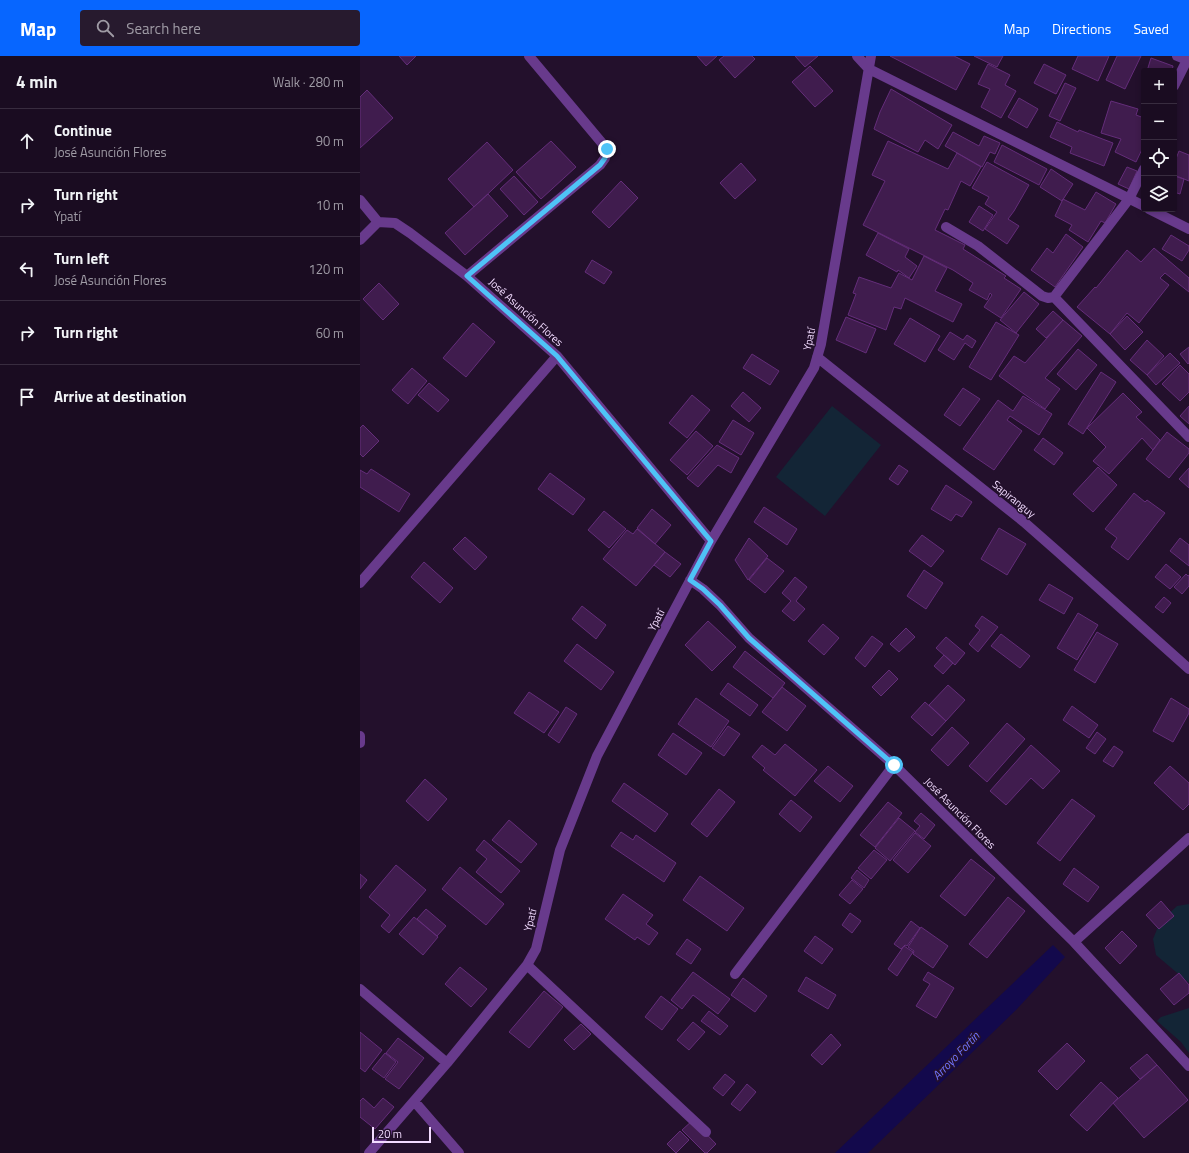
<!DOCTYPE html>
<html lang="en">
<head>
<meta charset="utf-8">
<style>
  :root { --surface:#1a0c21; --page:#271a2e; --text:#f1f3f6; --muted:#9f9ba5; --line:#382c3f; --accent:#0766ff }
  body { margin:0; font-family:"Titillium Web",sans-serif; background:var(--page); color:var(--text) }
  .controls { position:absolute; right:12px; top:12px; display:grid; overflow:hidden; border-radius:4px; box-shadow:0 2px 6px #0003 }
  .controls button { width:36px; height:36px; display:grid; place-items:center; padding:0; border:0; border-bottom:1px solid var(--line); background:var(--surface); color:var(--text); font:20px sans-serif }
  .scale { position:absolute; left:12px; bottom:10px; width:59px; box-sizing:border-box; padding-left:4px; border:2px solid #f2dbff; border-top:0; font-size:11px; line-height:14px; white-space:nowrap; color:#f2dbff; -webkit-text-stroke:3px #23102c; paint-order:stroke }
  .stop { position:absolute; width:12px; height:12px; margin:-9px; border:3px solid #4fc3f7; border-radius:50%; background:#fff }
  .stop.end { background:#4fc3f7; border-color:#fff; box-shadow:0 1px 4px #0008 }
  .list { margin:0; padding:0; list-style:none }
  h2 { display:flex; justify-content:space-between; align-items:center; height:52px; margin:0; padding:0 16px; font-size:17px }
  h2 small { font-size:13px; font-weight:400; color:var(--muted) }
  .list li { display:grid; grid-template-columns:26px 1fr auto; gap:12px; align-items:center; box-sizing:border-box; height:64px; padding:0 16px; border-top:1px solid var(--line) }
  .list b { display:block; font-size:15px; white-space:nowrap }
  .list p { margin:0; font-size:13px; white-space:nowrap; color:var(--muted) }
  .list em { font-size:13px; font-style:normal; color:var(--muted) }
  .icon { flex:none; width:22px; height:22px; fill:none; stroke:currentColor; stroke-width:2; stroke-linecap:round; stroke-linejoin:round }
  .map { position:relative; flex:none; width:829px; height:1097px; overflow:hidden }
  header { display:flex; align-items:center; gap:24px; box-sizing:border-box; height:56px; padding:0 20px; background:var(--accent); color:#fff }
  header strong { font-size:19px }
  nav { display:flex; gap:22px; margin-inline-start:auto; font-size:14px }
  .search { width:280px; height:36px; background:var(--page); display:flex; align-items:center; gap:10px; box-sizing:border-box; padding:0 14px; border-radius:4px; color:var(--muted); font-size:15px }
  main { display:flex }
  aside { flex:1; background:var(--surface) }
  .map>svg:first-child { display:block }
  .green { fill:#132536 }
  .water { fill:#13094c }
  .building { fill:#401c4e; stroke:#642d7a }
  .lines { fill:none; stroke-linecap:round; stroke-linejoin:round }
  .minor { stroke:#683a8c; stroke-width:10 }
  .route { stroke:#4fc3f7; stroke-width:5 }
  .labels { text-anchor:middle; stroke-width:3; stroke-linejoin:round; paint-order:stroke }
  .street-label { font-size:11px; fill:#f2dbff; stroke:#23102c }
  .water-label { font-size:12px; font-style:italic; fill:#7073ff; stroke:#23102c }
</style>
</head>
<body>
<header>
<strong>Map</strong>
<div class="search"><svg class="icon" aria-label="search" viewBox="0 0 24 24"><circle cx="10" cy="10" r="6"/><path d="M15 15l6 6"/></svg>Search here</div>
<nav><a>Map</a><a>Directions</a><a>Saved</a></nav>
</header>
<main>
<aside>
<h2>4 min<small>Walk · 280 m</small></h2>
<ul class="list">
<li><svg class="icon" aria-label="ahead" viewBox="0 0 24 24"><path d="M12 20V5M6 11l6-6 6 6"/></svg><div><b>Continue</b><p>José Asunción Flores</p></div><em>90 m</em></li>
<li><svg class="icon" aria-label="right" viewBox="0 0 24 24"><path d="M7 20v-9h11M14 6l5 5-5 5"/></svg><div><b>Turn right</b><p>Ypatí</p></div><em>10 m</em></li>
<li><svg class="icon" aria-label="left" viewBox="0 0 24 24"><path d="M17 20v-9H6M10 6l-5 5 5 5"/></svg><div><b>Turn left</b><p>José Asunción Flores</p></div><em>120 m</em></li>
<li><svg class="icon" aria-label="right" viewBox="0 0 24 24"><path d="M7 20v-9h11M14 6l5 5-5 5"/></svg><div><b>Turn right</b></div><em>60 m</em></li>
<li><svg class="icon" aria-label="arrive" viewBox="0 0 24 24"><path d="M6 21V4h12l-3 4 3 4H6"/></svg><div><b>Arrive at destination</b></div></li>
</ul>
</aside>
<div class="map">
<svg width="829" height="1097" viewBox="0 0 829 1097">
  <rect width="100%" height="100%" fill="#23102c"/>
  <path class="green" d="M472,350L521,389L465,460L416,421Z
    M829,848V927L796,899L793,883L800,866L817,850Z
    M829,952V997L821,986L797,965L801,961Z"/>
  <path class="water" d="M693,889L705,901L656,954L508,1097H475Z"/>
  <path class="building" d="M39,0H56L47,9Z
    M337,0H357L346,10Z
    M364,0H392L395,3L375,22L359,4Z
    M435,0H458L445,11Z
    M530,0H594L610,8L596,34Z
    M614,0H643L637,11Z
    M718,0H749L738,25L712,13Z
    M757,0H781L765,33L746,24Z
    M791,2L813,10L812,15H787Z
    M628,8L650,19L645,29L656,35L641,62L621,51L630,33L618,28Z
    M684,8L706,19L696,38L674,27Z
    M450,10L473,35L455,51L432,26Z
    M705,27L716,32L700,65L689,60Z
    M531,33L592,69L578,93L565,84L558,96L514,73L520,56Z
    M7,34L33,62L0,92V41Z
    M659,42L678,53L667,72L648,61Z
    M751,45L778,53L776,59L784,62V89L776,106L755,96L761,83L741,77Z
    M697,66L718,76L719,74L753,87L744,110L710,97L712,91L690,81Z
    M593,76L619,90L624,80L640,87L635,98L630,96L622,111L585,90Z
    M191,85L216,111L181,143L156,116Z
    M528,85L588,113L597,97L621,111L610,130L601,125L588,154L585,153L575,174L605,189L603,193L646,220L644,222L661,233L641,262L624,251L632,239L630,237L627,244L609,234L613,227L593,214L503,169L525,125L512,119Z
    M127,86L153,114L114,151L88,123Z
    M642,89L687,113L679,129L634,106Z
    M819,95L829,99V125L814,119V108Z
    M627,106L669,129L654,155L648,163L659,170L647,188L625,173L637,156L625,148L629,141L612,132Z
    M381,107L396,124L375,143L360,127Z
    M767,111L777,115L769,133L758,128Z
    M691,113L713,128L702,145L680,131Z
    M154,120L178,146L164,159L140,133Z
    M814,120L824,123L820,138L814,136Z
    M261,125L278,142L249,172L232,156Z
    M736,136L756,148L745,167L741,165L728,186L709,174L712,169L695,160L703,143L725,154Z
    M128,138L148,160L105,199L85,177Z
    M619,150L633,159L623,175L609,166Z
    M518,177L549,193L545,201L557,210L549,222L538,214L537,216L506,199Z
    M706,178L723,191L695,231L671,214L687,192L693,197Z
    M811,179L829,190V194L822,205L802,193Z
    M794,192L829,222V236L805,217L800,222L809,229L779,267L767,257L750,278L717,251L735,231L736,232L767,194L781,206Z
    M564,200L587,212L575,235L602,248L593,266L545,242L541,253L534,251L526,274L488,259L496,238L493,237L499,221L531,232L539,217L552,224Z
    M232,204L252,216L244,228L225,216Z
    M19,227L39,248L23,264L3,243Z
    M664,236L679,248L656,277L640,264Z
    M693,255L703,264L686,282L676,273Z
    M767,260L783,276L765,294L750,278Z
    M486,261L516,273L506,297L476,284Z
    M550,262L580,280L565,306L534,288Z
    M703,264L722,280L685,322L700,333L685,353L639,320L654,300L665,307Z
    M636,266L659,279L631,324L609,311Z
    M113,267L135,286L106,321L83,302Z
    M590,276L603,284L607,279L616,285L612,292L605,287L594,304L578,294Z
    M787,284L804,300L787,319L770,304Z
    M829,291V307L828,308L820,298Z
    M718,293L737,309L716,334L697,318Z
    M810,297L820,307L796,329L787,319Z
    M392,298L419,315L410,329L383,312Z
    M820,309L829,318V336L820,345L802,328Z
    M52,312L67,325L48,348L32,334Z
    M741,316L756,326L723,378L708,368Z
    M69,327L89,344L78,356L58,339Z
    M603,332L620,343L600,370L584,359Z
    M383,336L401,352L389,366L371,350Z
    M763,337L782,356L776,361L800,384L793,394L782,382L749,418L733,405L746,391L727,372Z
    M332,339L350,354L327,382L309,367Z
    M663,340L692,358L679,379L650,360L647,364L662,375L634,414L603,393L638,344L653,355Z
    M829,350V368L820,360Z
    M373,364L394,377L381,399L359,386Z
    M3,369L19,385L3,401L0,398V372Z
    M336,375L353,390L327,419L310,404Z
    M807,376L829,393V397L809,422L786,403Z
    M683,382L703,397L694,409L674,394Z
    M357,389L379,402L371,417L358,409L338,431L327,422Z
    M539,409L548,415L538,429L529,423Z
    M738,411L757,429L733,456L713,438Z
    M829,412V432L819,423Z
    M11,413L50,438L39,456L0,431V414L7,418Z
    M190,417L225,443L213,459L178,433Z
    M586,429L612,446L602,461L596,458L591,465L571,453Z
    M774,437L785,446L787,444L805,457L768,504L751,491L757,482L745,473Z
    M404,451L437,473L427,489L394,466Z
    M292,453L311,469L295,488L277,472Z
    M244,455L266,473L249,492L228,474Z
    M639,472L666,488L647,519L621,503Z
    M277,473L305,496L276,530L243,503L267,474L273,478Z
    M562,479L584,495L571,511L549,495Z
    M105,481L127,501L115,514L93,493Z
    M389,482L408,500L388,524L375,504Z
    M820,482L829,489V510L810,495Z
    M305,496L321,508L310,521L294,509Z
    M407,502L424,515L405,537L389,524Z
    M64,506L93,532L80,547L51,521Z
    M806,508L821,521L810,533L795,521Z
    M564,514L583,527L566,553L547,540Z
    M826,518L828,520L829,519V530L822,538L814,531Z
    M435,521L447,531L436,545L445,553L434,565L422,555L431,545L422,537Z
    M689,528L713,542L704,558L679,544Z
    M804,541L811,547L803,557L795,551Z
    M222,550L246,569L236,583L212,563Z
    M718,557L738,569L717,604L697,592Z
    M622,560L638,571L618,596L609,588L620,574L615,570Z
    M348,565L376,591L352,615L325,589Z
    M463,568L479,582L464,599L448,585Z
    M546,572L555,581L539,596L530,588Z
    M737,576L758,588L735,627L714,614Z
    M641,578L670,600L660,612L631,590Z
    M512,580L523,588L505,611L495,602Z
    M586,581L605,597L595,609L576,592Z
    M217,588L254,616L241,634L204,605Z
    M385,595L425,627L413,642L373,611Z
    M584,599L593,607L583,618L574,610Z
    M529,614L538,623L521,640L512,631Z
    M368,627L398,649L390,660L360,638Z
    M588,629L605,644L586,665L569,649Z
    M422,631L446,650L427,675L402,656Z
    M169,636L199,656L184,677L154,657Z
    M336,642L369,665L351,691L318,668Z
    M811,642L829,653V657L813,686L793,675Z
    M565,646L586,665L572,680L551,661Z
    M712,650L738,669L729,682L703,664Z
    M206,651L217,658L199,687L188,679Z
    M647,667L665,683L627,726L609,710Z
    M368,670L380,678L364,700L352,692Z
    M592,671L609,687L588,710L571,694Z
    M737,676L746,683L735,698L726,692Z
    M313,677L342,697L326,719L298,699Z
    M425,688L457,714L435,740L403,714L405,712L392,701L402,689L415,699Z
    M671,689L700,715L683,733L671,722L646,749L630,735Z
    M754,690L763,696L753,711L743,705Z
    M468,710L493,730L480,746L454,725Z
    M810,710L829,727V748L823,754L794,727Z
    M65,723L87,743L68,765L46,745Z
    M264,727L308,758L295,776L252,745Z
    M359,733L375,746L347,781L331,768Z
    M712,743L735,760L700,805L677,787Z
    M431,744L452,761L440,776L419,758Z
    M528,746L542,757L515,791L500,779Z
    M561,757L575,769L564,783L555,776L560,770L554,765Z
    M539,762L555,775L530,805L515,792Z
    M149,764L177,788L161,807L132,784Z
    M261,776L273,784L276,779L316,807L304,826L251,790Z
    M555,777L571,790L548,817L533,804Z
    M124,784L160,815L141,837L116,816L127,803L116,794Z
    M514,794L527,804L511,823L498,812Z
    M611,803L635,822L605,860L580,840Z
    M36,809L66,834L29,877L21,870L30,859L9,841Z
    M100,811L144,848L126,869L82,833Z
    M714,812L739,831L728,846L703,828Z
    M497,814L509,824L504,832L491,822Z
    M0,818L7,824L0,833Z
    M340,820L384,852L367,875L323,844Z
    M492,824L503,833L490,848L479,839Z
    M263,838L293,859L286,868L298,877L289,889L277,881L275,884L245,863Z
    M648,841L665,855L627,902L609,888Z
    M801,845L814,860L799,873L786,859Z
    M66,853L86,870L77,880L57,863Z
    M490,857L501,865L492,877L482,869Z
    M54,861L78,881L63,899L39,878Z
    M551,865L560,872L547,890L545,889L541,893L534,888Z
    M561,871L588,890L573,912L553,898L554,895L548,891Z
    M762,875L777,890L760,908L745,892Z
    M455,880L473,893L462,908L444,895Z
    M327,883L341,893L331,908L316,898Z
    M544,890L553,896L537,920L528,913Z
    M100,911L127,933L111,951L85,928Z
    M333,916L370,943L358,958L333,939L322,953L311,944Z
    M568,916L594,932L576,962L556,950L570,928L563,924Z
    M819,917L829,929V937L814,949L800,933Z
    M446,921L476,939L468,953L438,935Z
    M383,922L407,940L395,956L371,939Z
    M184,935L203,951L169,992L149,976Z
    M301,940L318,953L302,974L285,961Z
    M349,955L368,970L360,979L341,965Z
    M333,966L345,976L329,994L317,984Z
    M221,968L231,978L214,994L204,984Z
    M0,976L22,994L5,1016L0,1012Z
    M471,978L481,989L462,1009L451,999Z
    M38,982L64,1002L39,1033L25,1023L38,1006L26,997Z
    M707,987L725,1005L697,1034L678,1015Z
    M25,997L36,1006L24,1022L12,1013Z
    M787,998L797,1009L780,1023L770,1012Z
    M797,1009L828,1044L784,1082L753,1047Z
    M365,1018L375,1026L363,1040L353,1032Z
    M741,1026L758,1042L727,1075L710,1059Z
    M387,1028L396,1036L380,1055L371,1048Z
    M3,1042L14,1052L23,1042L34,1051L15,1073L0,1061V1045Z
    M333,1064L356,1088L347,1097H345L322,1074Z
    M320,1075L329,1084L316,1097L307,1088Z"/>
  <g class="lines">
    <path class="minor" d="M497,0L509,13L784,150
      M817,0L829,5
      M814,30L827,4
      M0,144L18,166L35,167L50,177L107,220L197,300L351,485
      M789,153L829,173
      M586,171L618,190L682,240L688,242L694,241L829,381
      M0,184L18,166
      M107,220L240,109L245,102L247,93L169,0
      M694,241L769,143L784,113
      M457,301L664,466L697,495L829,613
      M330,524L343,533L360,549L389,582L534,709L714,886L829,1010
      M0,527L197,300
      M0,680V687
      M714,886L829,782
      M167,909L346,1076
      M375,918L534,709
      M0,933L87,1007
      M54,1045L99,1097
      M9,1097L87,1007L167,909L176,893L200,794L237,700L351,485L454,312L461,288L511,0"/>
  </g>
  <g class="lines">
    <path class="route" d="M247,93L245,102L240,109L107,220L197,300L351,485L330,524L343,533L360,549L389,582L534,709"/>
  </g>
  <g class="labels">
    <g class="street-label">
      <text transform="translate(166 256) rotate(42)" y="4">José Asunción Flores</text>
      <text transform="translate(449 283) rotate(-78)" y="4">Ypatí</text>
      <text transform="translate(654 443) rotate(39)" y="4">Sapiranguy</text>
      <text transform="translate(296 564) rotate(-62)" y="4">Ypatí</text>
      <text transform="translate(600 757) rotate(45)" y="4">José Asunción Flores</text>
      <text transform="translate(170 864) rotate(-76)" y="4">Ypatí</text>
    </g>
    <g class="water-label">
      <text transform="translate(596 1000) rotate(-46)" y="4">Arroyo Fortín</text>
    </g>
  </g>
</svg>
<div class="controls">
<button>+</button>
<button>−</button>
<button><svg class="icon" aria-label="locate" viewBox="0 0 24 24"><circle cx="12" cy="12" r="6"/><path d="M12 2v4M12 18v4M2 12h4M18 12h4"/></svg></button>
<button><svg class="icon" aria-label="layers" viewBox="0 0 24 24"><path d="M12 4l9 5-9 5-9-5zM3 14l9 5 9-5"/></svg></button>
</div>
<div class="scale">20 m</div>
<div class="stop" style="left:534px;top:709px"></div>
<div class="stop end" style="left:247px;top:93px"></div>
</div>
</main>
</body>
</html>
